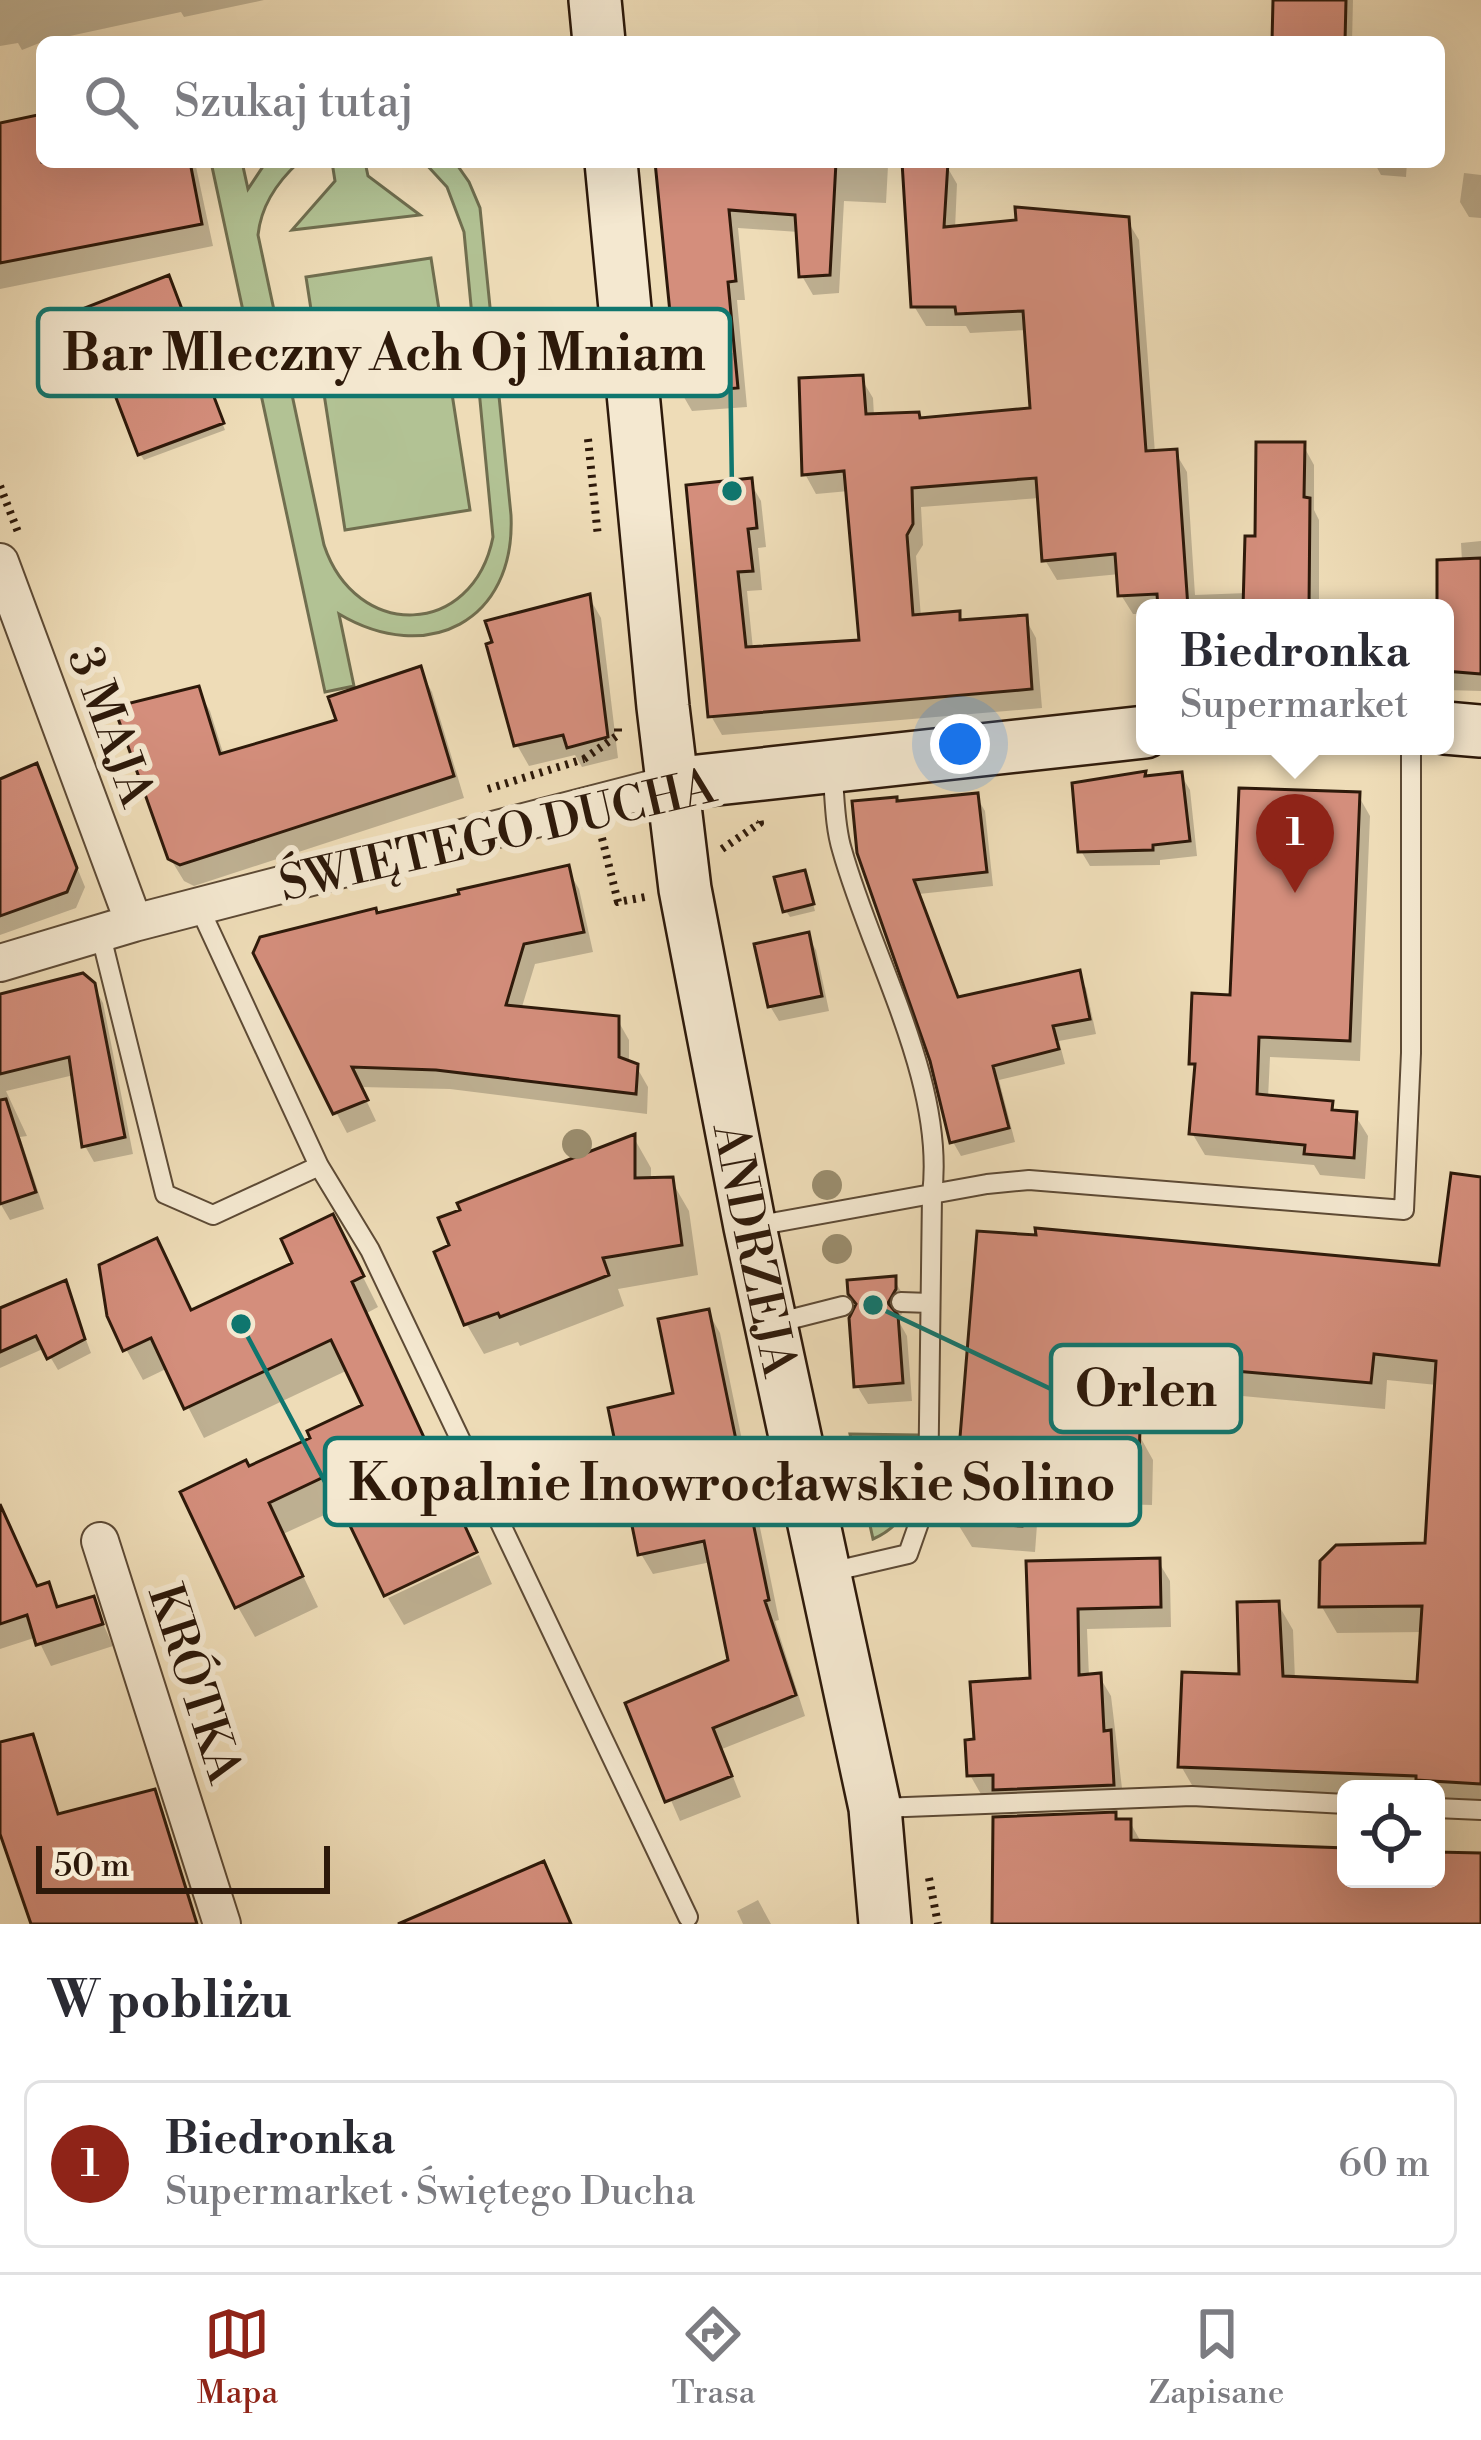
<!DOCTYPE html>
<html lang="pl">
<head>
<meta charset="utf-8">
<style>
  :root { --surface:#fff; --page:#f2f2f3; --text:#2b2b33; --muted:#7c7c81; --line:#e1e1e2; --accent:#8f2418 }
  body { margin:0; font-family:"Libre Bodoni",serif; background:var(--page); color:var(--text) }
  .controls { position:absolute; right:36px; bottom:36px; display:grid; overflow:hidden; border-radius:18px; box-shadow:0 12px 48px #0002 }
  .controls button { width:108px; height:108px; display:grid; place-items:center; padding:0; border:0; border-bottom:3px solid var(--line); background:var(--surface); color:var(--text); font:60px sans-serif }
  .scale { position:absolute; left:36px; bottom:30px; width:294px; box-sizing:border-box; padding-left:12px; border:6px solid #2d190a; border-top:0; font-size:33px; line-height:42px; white-space:nowrap; color:#2d190a; -webkit-text-stroke:9px #f4e8d0; paint-order:stroke }
  .you { position:absolute; left:960px; top:744px; width:42px; height:42px; margin:-30px; border:9px solid #fff; border-radius:50%; background:#1a73e8; box-shadow:0 0 0 18px #1a73e833 }
  .badge { display:grid; place-items:center; width:78px; height:78px; border-radius:50%; background:var(--accent); color:#fff; font-size:39px; font-weight:700 }
  .pin { position:absolute; translate:-50% -99px; filter:drop-shadow(0 3px 6px #0008) }
  .pin::after { content:''; position:absolute; top:63px; width:42px; height:36px; background:inherit; clip-path:polygon(0 0,100% 0,50% 100%) }
  .popup { position:absolute; left:1136px; top:599px; width:318px; height:156px; box-sizing:border-box; display:grid; place-content:center; border-radius:18px; background:var(--surface); filter:drop-shadow(0 3px 9px #0005); font-size:39px; white-space:nowrap; color:var(--muted) }
  .popup b { font-size:45px; color:var(--text) }
  .popup::after { content:''; position:absolute; left:50%; top:100%; margin-left:-24px; border:24px solid transparent; border-top-color:var(--surface) }
  .list { margin:0; padding:0; list-style:none }
  h2 { display:flex; justify-content:space-between; align-items:center; height:156px; margin:0; padding:0 48px; font-size:51px }
  h2 small { font-size:39px; font-weight:400; color:var(--muted) }
  .list li { display:grid; grid-template-columns:78px 1fr auto; gap:36px; align-items:center; box-sizing:border-box; height:168px; margin:0 24px 24px; padding:0 24px; border:3px solid var(--line); border-radius:18px }
  .list b { display:block; font-size:45px; white-space:nowrap }
  .list p { margin:0; font-size:39px; white-space:nowrap; color:var(--muted) }
  .list em { font-size:39px; font-style:normal; color:var(--muted) }
  .icon { flex:none; width:66px; height:66px; fill:none; stroke:currentColor; stroke-width:2; stroke-linecap:round; stroke-linejoin:round }
  .map { position:relative; flex:none; width:1481px; height:1924px; overflow:hidden }
  .search { position:absolute; background:var(--surface); box-shadow:0 12px 48px #0002; left:36px; right:36px; top:36px; height:132px; display:flex; align-items:center; gap:30px; box-sizing:border-box; padding:0 42px; border-radius:18px; color:var(--muted); font-size:45px }
  .sheet { height:348px; background:var(--surface) }
  nav { display:flex; justify-content:space-around; align-items:center; box-sizing:border-box; height:168px; border-top:3px solid var(--line); background:var(--surface); font-size:33px; color:var(--muted) }
  nav a { display:grid; justify-items:center; gap:6px }
  nav .on { color:var(--accent) }
  .map>svg:first-child { display:block }
  .green { fill:#b2c294; stroke:#706e4f; stroke-width:3 }
  .shadow { fill:#0003 }
  .building { fill:#d48e7c; stroke:#2d190a; stroke-width:3 }
  .lines { fill:none; stroke-linecap:round; stroke-linejoin:round }
  .lane-casing { stroke:#5d4a35; stroke-width:22 }
  .street-casing { stroke:#5d4a35; stroke-width:40 }
  .secondary-casing { stroke:#2d190a; stroke-width:56 }
  .path { stroke:#2d190a; stroke-width:8; stroke-dasharray:3 6; stroke-linecap:butt }
  .lane { stroke:#f4e8d0; stroke-width:18 }
  .street { stroke:#f4e8d0; stroke-width:36 }
  .secondary { stroke:#f4e8d0; stroke-width:51 }
  .tree { fill:#9a8d6e }
  .labels { text-anchor:middle; stroke-width:12; stroke-linejoin:round; paint-order:stroke }
  .street-label { font-size:48px; fill:#2d190a; stroke:#f4e8d0 }
  .leader { fill:none; stroke:#0f766e; stroke-width:4.5 }
  .callout-dot { fill:#0f766e; stroke:#f4e8d0; stroke-width:4.5 }
  .callout { fill:#f4e8d0; stroke:#0f766e; stroke-width:4.5 }
  .callout-label { font-size:51px; text-anchor:middle; font-weight:bold; fill:#2d190a }
</style>
</head>
<body>
<div class="map">
<svg width="1481" height="1924" viewBox="0 0 1481 1924">
  <rect width="100%" height="100%" fill="#eedcb7"/>
  <filter id="stains"><feTurbulence type="fractalNoise" baseFrequency=".00167" numOctaves="4"/><feColorMatrix values="0 0 0 0 .2 0 0 0 0 .09 0 0 0 0 .02 0 0 0 .5 -.17"/></filter>
  <radialGradient id="worn" r=".72"><stop offset=".6" stop-color="#630" stop-opacity="0"/><stop offset="1" stop-color="#630" stop-opacity=".3"/></radialGradient>
  <path class="green" d="M211,162H242L248,189L266,162H299C277,182 261,206 258,235L324,545C356,641 473,638 493,537L464,232L447,187L424,162H455L469,182L480,208L511,515C516,622 427,666 339,614L354,686L325,692Z
    M332,162H365L368,176L420,215L292,230L335,181Z
    M431,258L470,510L345,530L306,277Z
    M850,1434L917,1435C917,1478 917,1520 873,1539Z"/>
  <path class="shadow" d="M0,0H264L184,17L181,12L42,42L22,50L18,43L0,46Z
    M1275,0H1353L1352,42H1275Z
    M647,39L790,42H648Z
    M42,117V162H195L213,246L0,289V126Z
    M659,162L836,166V162H885L888,166L886,203L844,201L839,293L813,295L802,276L799,232L738,228L745,300H737L747,407L692,411L681,392Z
    M905,162L946,165L957,184L955,229L1127,220L1139,240L1155,453L1175,452L1187,472L1195,595L1247,593L1258,539L1303,445L1314,465V510L1319,520V602L1440,603L1462,562L1461,543L1481,541V691L1445,690V608H1145V614H1133L1121,595L1120,574L1057,580L1045,560L1040,498L921,507L923,545L916,556L921,617L958,615L963,623L1025,618L1036,638L1042,708L722,735L711,716L750,482L761,501L766,547L758,548L762,590L747,591L753,649L862,642L849,491L816,494L805,474L861,378L873,398L874,416L921,420L1034,411L1027,330L970,333L966,326H926L914,306Z
    M1374,162H1407L1406,177L1381,175Z
    M1464,173L1481,175V218L1469,217L1460,202Z
    M187,328L195,332L205,359L199,362L225,430L144,460L140,454Z
    M589,597L601,618L618,758L582,767L575,755L529,766L517,745Z
    M420,670L432,692L464,798L194,886L184,881L170,858L197,689L210,711L224,756L340,722Z
    M36,767L85,887L76,908L0,935V783Z
    M1181,775L1190,790L1197,856L1160,860V865L1090,866L1081,851Z
    M1358,795L1370,816L1360,1061L1270,1057L1268,1098L1331,1104L1335,1111L1355,1115L1368,1136L1365,1179L1320,1175L1314,1165L1205,1155L1192,1133L1198,1072L1192,1063Z
    M976,796L985,811L993,886L919,894L959,999L1078,974L1086,988L1096,1034L1059,1041L1065,1064L999,1080L1015,1142L961,1156L953,1142L898,804Z
    M567,869L579,889L593,952L535,964L521,1010L617,1019L629,1040V1064L636,1066L648,1087L647,1114L450,1089L360,1087L376,1121L347,1133L336,1112L377,916Z
    M807,880L815,911L790,917L786,911Z
    M807,935L816,950L829,1011L779,1021L770,1006Z
    M93,985L103,1003L133,1154L94,1162L85,1146L74,1075L6,1091L27,1136L20,1137L44,1209L10,1220L0,1203V998Z
    M634,1138L651,1168V1181L671,1180L689,1211L698,1275L618,1289L624,1306L520,1346L518,1342L484,1354L466,1323Z
    M1481,1180V1808L1436,1806V1789H1346V1798L1196,1792L1181,1766L1242,1677L1278,1604L1293,1630L1295,1680L1420,1685L1423,1632L1337,1633L1322,1607L1428,1546L1437,1385L1387,1380L1385,1409L1134,1386L1132,1433H1138L1153,1460L1152,1505L1116,1504L1101,1472L1041,1470L1035,1552L972,1547L956,1521L980,1234L1442,1268Z
    M156,1242L193,1313L349,1249L378,1307L367,1313L476,1550L385,1592L344,1506L283,1534L318,1607L255,1637L238,1607L248,1470L314,1440L366,1406L348,1370L204,1438L168,1368L143,1380L126,1349Z
    M894,1280L905,1298V1309L898,1320L907,1336L912,1401L868,1404L857,1386Z
    M65,1284L91,1353L58,1370L45,1348L0,1368V1311Z
    M708,1312L720,1333L779,1620L775,1621L805,1716L722,1749L741,1797L680,1821L629,1704L732,1662L711,1562L653,1574L641,1554L677,1396Z
    M0,1522L38,1589L48,1585L61,1609L92,1599L113,1646L51,1666L37,1637L0,1649Z
    M479,1555L492,1584L404,1625L388,1598Z
    M1158,1561L1170,1581L1171,1627L1087,1629L1089,1677L1099,1676L1111,1696L1124,1805L982,1796L970,1775L977,1742L1033,1681L1029,1564Z
    M31,1738L60,1817L154,1792L162,1807L197,1924H36L0,1807V1745Z
    M1114,1815L1118,1822H1130L1142,1844L1346,1851V1879H1436V1855L1481,1856V1924H995Z
    M758,1900L771,1924H743L737,1911Z"/>
  <path class="building" d="M1273,0H1346L1345,42H1272Z
    M42,114V162H190L202,224L0,263V123Z
    M655,162H836L830,275L799,277L795,215L729,210L736,281L728,282L738,388L678,393Z
    M902,162H948L944,227L1016,220L1015,207L1129,217L1146,451L1177,449L1188,608H1158L1157,594L1118,596L1115,554L1042,561L1036,478L912,488L913,524L907,535L913,615L960,611V620L1027,615L1032,689L708,717L686,485L752,478L757,528L748,529L753,571L738,572L746,647L859,640L844,471L802,475L799,378L863,375L866,414L919,412L920,418L1030,408L1023,311L956,314L955,307H911Z
    M169,275L188,325L193,322L204,352L198,355L224,423L138,455L82,309Z
    M1256,442H1305L1304,497L1310,498L1309,608H1243L1245,536H1255Z
    M1481,558V674L1445,671V608H1437V560Z
    M590,594L608,737L567,748L563,735L514,746L486,644L492,642L485,621Z
    M421,666L454,776L180,865L168,859L114,707L199,686L220,754L336,720L328,697Z
    M37,763L77,868L67,892L0,916V779Z
    M1146,771L1145,776L1182,772L1190,841L1153,845V850L1078,852L1072,783Z
    M1239,788L1360,792L1350,1041L1259,1037L1257,1094L1333,1101L1332,1110L1357,1112L1354,1158L1304,1154L1305,1145L1189,1134L1195,1064H1189L1192,993L1230,995Z
    M978,793L987,872L914,880L958,997L1080,970L1090,1019L1053,1026L1059,1049L993,1066L1009,1128L950,1143L930,1061L857,853L852,801L897,797V801Z
    M569,865L584,932L524,944L506,1005L619,1016V1057L638,1064L636,1094L436,1070L352,1067L368,1100L333,1114L253,953L260,937L376,908L377,913L459,894L458,890Z
    M805,870L814,904L783,912L774,877Z
    M809,932L822,996L768,1007L754,944Z
    M83,973L95,983L125,1137L82,1147L69,1057L0,1074V994Z
    M6,1099L36,1192L0,1204V1100Z
    M635,1134V1178L673,1177L682,1245L603,1258L609,1275L500,1317L498,1313L464,1325L434,1252L449,1245L438,1218L460,1210L457,1203Z
    M1451,1173L1481,1177V1784L1416,1780V1776L1178,1767L1182,1672L1239,1674L1237,1602L1279,1601L1283,1676L1417,1682L1422,1606L1319,1607L1320,1561L1336,1545L1425,1543L1436,1361L1374,1354L1371,1383L1121,1361L1117,1430H1140L1138,1479L1098,1478L1099,1447L1027,1445L1022,1526L953,1522L977,1231L1036,1235L1035,1228L1439,1265Z
    M333,1214L364,1276L352,1282L477,1552L384,1596L326,1476L269,1503L303,1576L235,1608L180,1492L246,1460L249,1466L310,1438L307,1431L362,1405L331,1340L184,1409L151,1338L123,1351L107,1316L99,1265L157,1238L191,1310L292,1263L281,1239Z
    M896,1276V1289L888,1303L898,1315L903,1383L854,1387L849,1318L856,1304L848,1294L847,1280Z
    M66,1280L85,1339L47,1359L36,1336L0,1352V1308Z
    M709,1309L769,1600L765,1601L796,1695L713,1728L732,1776L665,1802L625,1703L728,1660L704,1541L638,1555L608,1408L673,1393L658,1319Z
    M0,1504L37,1586L49,1582L57,1607L94,1596L103,1624L36,1645L27,1615L0,1624Z
    M1160,1558L1161,1607L1078,1609L1079,1675L1101,1673L1104,1731L1111,1730L1114,1785L993,1790V1775L967,1776L965,1740L974,1739L970,1682L1030,1678L1026,1561Z
    M33,1734L58,1814L155,1789L197,1924H31L0,1834V1742Z
    M1116,1812V1819H1131V1840L1346,1848V1879H1436V1852L1481,1853V1924H992L993,1817Z
    M544,1861L571,1924H398L477,1890Z"/>
  <g class="lines">
    <g class="lane-casing">
      <path id="lane" d="M199,907L319,1166L370,1250L688,1917
        M100,932L165,1194L213,1215L319,1166
        M755,1226L987,1184L1029,1180L1404,1210L1411,1053V746
        M901,1302L930,1303
        M776,1323L843,1306
        M826,1573L908,1554L928,1497L932,1195C946,1082 872,958 842,850C834,824 835,794 832,768
        M880,1808L1192,1796L1346,1804
        M1436,1808L1481,1810"/>
    </g>
    <g class="street-casing">
      <path id="street" d="M0,562L134,923
        M0,963L134,923L671,784
        M100,1541L222,1924"/>
    </g>
    <g class="secondary-casing">
      <g id="secondary">
        <path d="M595,0L599,42"/>
        <path id="s1" d="M611,162L663,707L685,889L750,1227L875,1808L885,1924"/>
        <path d="M1445,728L1481,731"/>
        <path d="M671,784L1145,732"/>
      </g>
    </g>
    <path class="path" d="M588,439L598,537
      M0,486L18,532
      M584,759L618,735V726
      M488,789L584,759
      M602,838L618,902L645,897
      M722,849L760,823L759,818
      M929,1878L938,1924"/>
    <use href="#lane" class="lane"/>
    <use href="#street" class="street"/>
    <use href="#secondary" class="secondary"/>
  </g>
  <g class="tree">
    <circle cx="577" cy="1144" r="15"/>
    <circle cx="827" cy="1185" r="15"/>
    <circle cx="837" cy="1249" r="15"/>
  </g>
  <g class="labels">
    <g class="street-label">
      <text transform="translate(112 726) rotate(70)" y="17">3 MAJA</text>
      <text transform="translate(497 834) rotate(-13)" y="17">ŚWIĘTEGO DUCHA</text>
      <text dy="17" stroke="none"><textPath href="#s1" startOffset="1098">ANDRZEJA</textPath></text>
      <text transform="translate(196 1683) rotate(72)" y="17">KRÓTKA</text>
    </g>
  </g>
  <path class="leader" d="M732 491L730 353M873 1305L1051 1389M241 1324L325 1482"/>
  <g class="callout-dot">
    <circle cx="732" cy="491" r="12"/>
    <circle cx="873" cy="1305" r="12"/>
    <circle cx="241" cy="1324" r="12"/>
  </g>
  <g class="callout">
    <rect x="38" y="309" width="692" height="87" rx="12"/>
    <rect x="1051" y="1345" width="190" height="87" rx="12"/>
    <rect x="325" y="1438" width="815" height="87" rx="12"/>
  </g>
  <g class="callout-label">
    <text x="384" y="370">Bar Mleczny Ach Oj Mniam</text>
    <text x="1146" y="1406">Orlen</text>
    <text x="732" y="1500">Kopalnie Inowrocławskie Solino</text>
  </g>
  <rect width="100%" height="100%" filter="url(#stains)"/>
  <rect width="100%" height="100%" fill="url(#worn)"/>
</svg>
<div class="controls">
<button><svg class="icon" aria-label="locate" viewBox="0 0 24 24"><circle cx="12" cy="12" r="6"/><path d="M12 2v4M12 18v4M2 12h4M18 12h4"/></svg></button>
</div>
<div class="scale">50 m</div>
<div class="you"></div>
<div class="pin badge" style="left:1295px;top:893px">1</div>
<div class="popup"><b>Biedronka</b>Supermarket</div>
<div class="search"><svg class="icon" aria-label="search" viewBox="0 0 24 24"><circle cx="10" cy="10" r="6"/><path d="M15 15l6 6"/></svg>Szukaj tutaj</div>
</div>
<section class="sheet">
<h2>W pobliżu<small></small></h2>
<ul class="list">
<li><span class="badge">1</span><div><b>Biedronka</b><p>Supermarket · Świętego Ducha</p></div><em>60 m</em></li>
</ul>
</section>
<nav>
<a class="on"><svg class="icon" aria-label="map" viewBox="0 0 24 24"><path d="M3 6l6-2 6 2 6-2v14l-6 2-6-2-6 2zM9 4v14M15 6v14"/></svg>Mapa</a>
<a><svg class="icon" aria-label="directions" viewBox="0 0 24 24"><path d="M12 3l9 9-9 9-9-9zM9 14v-3h6M13 9l2 2-2 2"/></svg>Trasa</a>
<a><svg class="icon" aria-label="saved" viewBox="0 0 24 24"><path d="M7 4h10v16l-5-4-5 4z"/></svg>Zapisane</a>
</nav>
</body>
</html>
